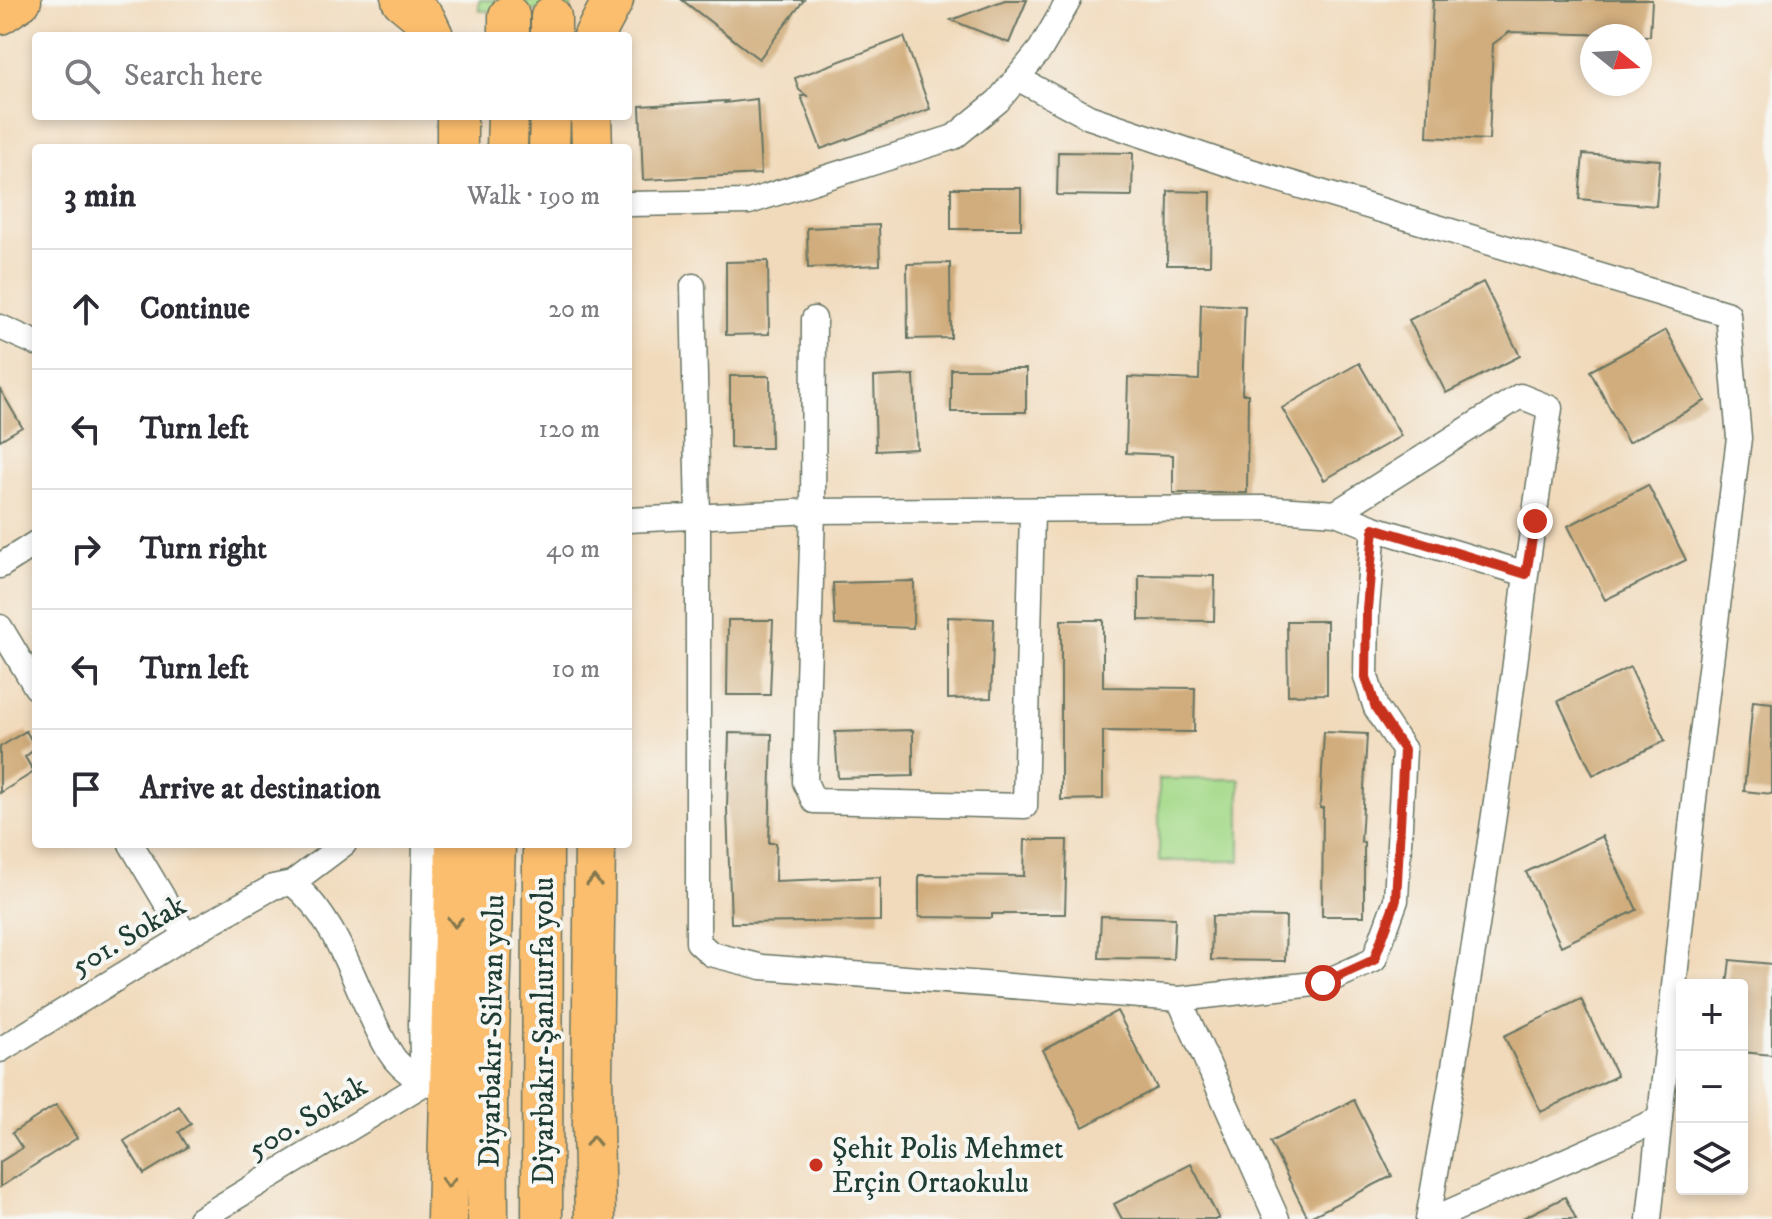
<!DOCTYPE html>
<html lang="en">
<head>
<meta charset="utf-8">
<style>
  :root { --surface:#fff; --page:#f2f2f3; --text:#2b2b33; --muted:#7c7c81; --line:#e1e1e2 }
  body { margin:0; font-family:"IM FELL DW Pica",serif; background:var(--page); color:var(--text) }
  .controls { position:absolute; right:24px; bottom:24px; display:grid; overflow:hidden; border-radius:8px; box-shadow:0 4px 12px #0003 }
  .controls button { width:72px; height:72px; display:grid; place-items:center; padding:0; border:0; border-bottom:2px solid var(--line); background:var(--surface); color:var(--text); font:40px sans-serif }
  .compass { position:absolute; left:1580px; top:24px; width:72px; height:72px; border-radius:50%; background:var(--surface); box-shadow:0 4px 12px #0003; rotate:108deg }
  .stop { position:absolute; width:24px; height:24px; margin:-18px; border:6px solid #c8321e; border-radius:50%; background:#fff }
  .stop.end { background:#c8321e; border-color:#fff; box-shadow:0 2px 8px #0008 }
  .list { margin:0; padding:0; list-style:none }
  h2 { display:flex; justify-content:space-between; align-items:center; height:104px; margin:0; padding:0 32px; font-size:34px }
  h2 small { font-size:26px; font-weight:400; color:var(--muted) }
  .list li { display:grid; grid-template-columns:52px 1fr auto; gap:24px; align-items:center; box-sizing:border-box; height:120px; padding:0 32px; border-top:2px solid var(--line) }
  .list b { display:block; font-size:30px; white-space:nowrap }
  .list em { font-size:26px; font-style:normal; color:var(--muted) }
  .icon { flex:none; width:44px; height:44px; fill:none; stroke:currentColor; stroke-width:2; stroke-linecap:round; stroke-linejoin:round }
  .map { position:relative; flex:none; width:1772px; height:1219px; overflow:hidden }
  .search { position:absolute; background:var(--surface); box-shadow:0 4px 12px #0003; left:32px; top:32px; width:600px; height:88px; display:flex; align-items:center; gap:20px; box-sizing:border-box; padding:0 28px; border-radius:8px; color:var(--muted); font-size:30px }
  .panel { position:absolute; background:var(--surface); box-shadow:0 4px 12px #0003; left:32px; top:144px; width:600px; height:704px; border-radius:8px }
  .map>svg:first-child { display:block }
  .green { fill:#a5da8a; stroke:#628c5f; stroke-width:2 }
  .building { fill:#d1ad7d }
  .lines { fill:none; stroke-linecap:round; stroke-linejoin:round }
  .minor-casing { stroke:#687463; stroke-width:27 }
  .trunk-casing { stroke:#687463; stroke-width:43 }
  .minor { stroke:#fff; stroke-width:24 }
  .trunk { stroke:#fbbe6e; stroke-width:40 }
  .oneway { stroke:#82774e }
  .route { stroke:#c8321e; stroke-width:10 }
  .poi-dot { fill:#c8321e; stroke:#f6f6f2; stroke-width:3 }
  .labels { text-anchor:middle; stroke-width:8; stroke-linejoin:round; paint-order:stroke }
  .street-label { font-size:30px; fill:#1f3d34; stroke:#f6f6f2 }
  .poi-label { font-size:30px; fill:#1f3d34; stroke:#f6f6f2; text-anchor:start }
</style>
</head>
<body>
<div class="map">
<svg width="1772" height="1219" viewBox="0 0 1772 1219">
  <rect width="100%" height="100%" fill="#f6f6f2"/>
  <filter id="ink" filterUnits="userSpaceOnUse"><feTurbulence type="fractalNoise" baseFrequency=".0125" numOctaves="2"/><feDisplacementMap in="SourceGraphic" scale="16" xChannelSelector="R" yChannelSelector="G"/><feConvolveMatrix kernelMatrix="1 2 1 2 8 2 1 2 1" color-interpolation-filters="sRGB"/></filter>
  <filter id="wash" filterUnits="userSpaceOnUse"><feTurbulence type="fractalNoise" baseFrequency=".006" numOctaves="4" result="noise"/><feDisplacementMap in="SourceGraphic" scale="32" xChannelSelector="R" yChannelSelector="G"/><feGaussianBlur stdDeviation="1.8" result="paint"/><feColorMatrix in="noise" values="0 0 0 0 0 0 0 0 0 0 0 0 0 0 0 0 0 1.4 0 .05"/><feComposite in="paint" operator="in"/></filter>
  <g filter="url(#wash)">
    <rect width="100%" height="100%" fill="#f1dabb"/>
    <path class="green" d="M479,0H570L571,10L479,11Z
      M1159,779H1240V861H1159Z"/>
    <g id="blocks">
      <path class="building" d="M682,0H804L759,59Z
        M1005,0H1027L1009,43L951,20Z
        M1433,0H1652L1650,36L1509,32L1493,44L1489,140L1427,137Z
        M904,37L930,109L821,149L801,96H807L799,90L795,78Z
        M757,99L761,174L643,180L640,106L727,101L725,103Z
        M1058,152L1133,153L1132,196L1057,195Z
        M1583,154L1660,160L1656,206L1579,199Z
        M951,188H1021V229H951Z
        M1168,191L1211,192L1210,265H1167Z
        M879,225L880,265L808,268L807,228Z
        M768,261L769,334L726,335V262Z
        M950,263L951,338L908,339L907,264Z
        M1483,282L1520,356L1446,393L1409,320Z
        M1201,304L1245,306L1242,394H1248L1247,493H1173V455L1126,453L1128,377L1199,380Z
        M1666,330L1705,401L1628,443L1590,371Z
        M1359,363L1401,436L1324,480L1282,408Z
        M951,369H1026V412H951Z
        M914,375L917,449L876,451L874,377Z
        M730,376H770L771,448H730Z
        M0,389L22,427L0,440Z
        M1648,485L1686,560L1605,600L1568,526Z
        M1139,575L1215,576L1214,621L1139,620Z
        M914,581L913,628L835,625L833,583Z
        M948,617L994,619L991,698L948,699Z
        M728,620H773L770,695H727Z
        M1061,620H1103V687L1195,688L1194,732L1103,731V799L1061,800Z
        M1287,621H1327V694L1288,695Z
        M1630,667L1665,741L1593,775L1558,701Z
        M1753,701L1772,703V794L1744,791Z
        M913,730V776L838,778L835,732Z
        M26,731L36,748L25,757L34,772L0,793V747Z
        M1324,732L1367,734L1361,842H1364V916H1322L1323,808H1320Z
        M729,733L772,734L769,843H776L775,881L880,877V921L731,923L727,808Z
        M1602,836L1637,910L1561,946L1526,872Z
        M1025,840H1067L1065,914H992V918L919,917V875L1024,876Z
        M1101,916L1175,918L1173,959L1099,958Z
        M1212,916L1286,917L1285,961L1211,960Z
        M1730,960L1772,964V1055L1742,1052V985H1727Z
        M1581,999L1617,1076L1541,1112L1504,1036Z
        M1117,1011L1157,1088L1083,1127L1043,1050Z
        M1354,1100L1392,1176L1308,1218L1270,1142Z
        M56,1105L77,1138L0,1187V1162L22,1148L12,1133Z
        M179,1106L191,1124L179,1132L188,1147L144,1174L124,1141Z
        M1191,1164L1219,1219H1122L1114,1204Z
        M1565,1197L1576,1219H1521Z"/>
    </g>
  </g>
  <g filter="url(#ink)">
    <use href="#blocks" fill-opacity="0" stroke="#687463" stroke-width="2"/>
    <g class="lines">
      <g class="minor-casing">
        <path id="minor" d="M1017,78L1089,117L1237,167L1728,314L1739,438L1696,781L1649,1219
          M628,204L749,202L954,137L998,101L1040,50L1069,0
          M693,286L698,516V942L711,954L762,967L1179,999L1277,1219
          M814,319L813,511L805,782L814,801L1025,806L1032,511
          M0,327L36,343
          M1336,513L1520,396L1550,408L1526,574
          M628,520L813,511L1263,508L1336,513L1374,528L1526,574C1501,790 1465,1005 1428,1219
          M0,566L36,543
          M0,627L36,687
          M131,844L186,936
          M292,883C343,924 357,1000 391,1054C398,1066 413,1075 423,1084
          M1179,999L1323,983L1374,960L1396,900L1404,750L1376,708L1366,677L1367,609L1374,528
          M0,1050L186,936L273,887L292,883L344,844
          M423,1084L421,1024L425,844
          M200,1219L423,1084L452,1083
          M1433,1219L1660,1119"/>
      </g>
      <g class="trunk-casing">
        <path id="trunk" d="M402,0L425,19L433,36
          M0,14L21,0
          M509,36V16
          M551,36V17
          M594,36L613,0
          M457,116V148
          M591,116L592,148
          M507,148L508,116
          M549,148L550,116
          M447,1219L456,844
          M488,1219L487,1098L495,844
          M542,1219L543,844
          M595,1219L592,1079L595,844"/>
      </g>
      <use href="#minor" class="minor"/>
      <use href="#trunk" class="trunk"/>
    </g>
    <defs><path id="oneway-chevron" d="M-2-3.5L2.5 0L-2 3.5" fill="none" stroke-width="1.6" stroke-linecap="round" stroke-linejoin="round" transform="scale(2)"/></defs>
    <g class="oneway">
      <use href="#oneway-chevron" transform="translate(594 881) rotate(-89)"/>
      <use href="#oneway-chevron" transform="translate(455 922) rotate(91)"/>
      <use href="#oneway-chevron" transform="translate(593 1141) rotate(-91)"/>
      <use href="#oneway-chevron" transform="translate(448 1182) rotate(92)"/>
    </g>
  </g>
  <g class="lines" filter="url(#ink)">
    <path class="route" d="M1323,983L1374,960L1396,900L1404,750L1376,708L1366,677L1367,609L1374,528L1526,574L1535,521"/>
  </g>
  <circle class="poi-dot" cx="816" cy="1165" r="8"/>
  <g class="labels">
    <g class="street-label">
      <text transform="translate(128 935) rotate(-31)" y="10">501. Sokak</text>
      <text transform="translate(491 1031) rotate(-89)" y="10">Diyarbakır-Silvan yolu</text>
      <text transform="translate(543 1031) rotate(-90)" y="10">Diyarbakır-Şanlıurfa yolu</text>
      <text transform="translate(307 1117) rotate(-31)" y="10">500. Sokak</text>
    </g>
    <g class="poi-label">
      <text x="832" y="1158">Şehit Polis Mehmet<tspan x="832" dy="34">Erçin Ortaokulu</tspan></text>
    </g>
  </g>
</svg>
<div class="controls">
<button>+</button>
<button>−</button>
<button><svg class="icon" aria-label="layers" viewBox="0 0 24 24"><path d="M12 4l9 5-9 5-9-5zM3 14l9 5 9-5"/></svg></button>
</div>
<svg class="compass" viewBox="-18 -18 36 36"><path d="M0-13l5 13h-10z" fill="#e53935"/><path d="M0 13l5-13h-10z" fill="#7c7c81"/></svg>
<div class="stop" style="left:1323px;top:983px"></div>
<div class="stop end" style="left:1535px;top:521px"></div>
<div class="search"><svg class="icon" aria-label="search" viewBox="0 0 24 24"><circle cx="10" cy="10" r="6"/><path d="M15 15l6 6"/></svg>Search here</div>
<section class="panel">
<h2>3 min<small>Walk · 190 m</small></h2>
<ul class="list">
<li><svg class="icon" aria-label="ahead" viewBox="0 0 24 24"><path d="M12 20V5M6 11l6-6 6 6"/></svg><div><b>Continue</b></div><em>20 m</em></li>
<li><svg class="icon" aria-label="left" viewBox="0 0 24 24"><path d="M17 20v-9H6M10 6l-5 5 5 5"/></svg><div><b>Turn left</b></div><em>120 m</em></li>
<li><svg class="icon" aria-label="right" viewBox="0 0 24 24"><path d="M7 20v-9h11M14 6l5 5-5 5"/></svg><div><b>Turn right</b></div><em>40 m</em></li>
<li><svg class="icon" aria-label="left" viewBox="0 0 24 24"><path d="M17 20v-9H6M10 6l-5 5 5 5"/></svg><div><b>Turn left</b></div><em>10 m</em></li>
<li><svg class="icon" aria-label="arrive" viewBox="0 0 24 24"><path d="M6 21V4h12l-3 4 3 4H6"/></svg><div><b>Arrive at destination</b></div></li>
</ul>
</section>
</div>
</body>
</html>
